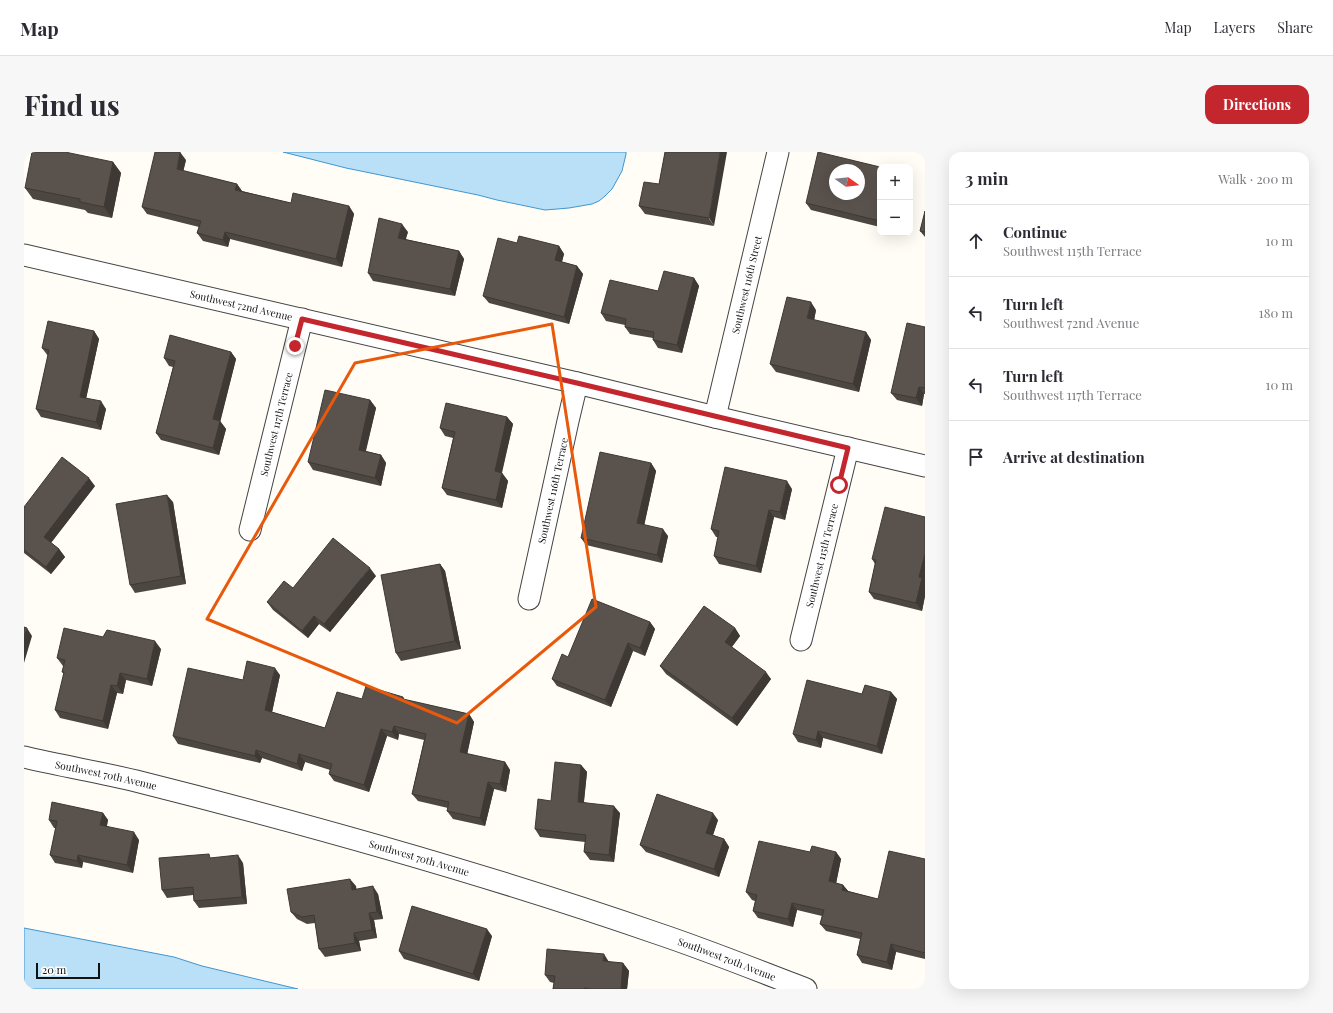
<!DOCTYPE html>
<html lang="en">
<head>
<meta charset="utf-8">
<style>
  :root { --surface:#fff; --page:#f7f7f7; --text:#2b2b33; --muted:#7c7c81; --line:#e1e1e2; --accent:#c4262e }
  body { margin:0; font-family:"Playfair Display",serif; background:var(--page); color:var(--text) }
  .controls { position:absolute; right:12px; top:12px; display:grid; overflow:hidden; border-radius:8px; box-shadow:0 4px 16px #0002 }
  .controls button { width:36px; height:36px; display:grid; place-items:center; padding:0; border:0; border-bottom:1px solid var(--line); background:var(--surface); color:var(--text); font:20px sans-serif }
  .compass { position:absolute; left:805px; top:12px; width:36px; height:36px; border-radius:50%; background:var(--surface); box-shadow:0 4px 16px #0002; rotate:105deg }
  .scale { position:absolute; left:12px; bottom:10px; width:64px; box-sizing:border-box; padding-left:4px; border:2px solid #111; border-top:0; font-size:11px; line-height:14px; white-space:nowrap; color:#111; -webkit-text-stroke:3px #fff; paint-order:stroke }
  .stop { position:absolute; width:12px; height:12px; margin:-9px; border:3px solid #c4262e; border-radius:50%; background:#fff }
  .stop.end { background:#c4262e; border-color:#fff; box-shadow:0 1px 4px #0008 }
  .list { margin:0; padding:0; list-style:none }
  h2 { display:flex; justify-content:space-between; align-items:center; height:52px; margin:0; padding:0 16px; font-size:17px }
  h2 small { font-size:13px; font-weight:400; color:var(--muted) }
  .list li { display:grid; grid-template-columns:26px 1fr auto; gap:12px; align-items:center; box-sizing:border-box; height:72px; padding:0 16px; border-top:1px solid var(--line) }
  .list b { display:block; font-size:15px; white-space:nowrap }
  .list p { margin:0; font-size:13px; white-space:nowrap; color:var(--muted) }
  .list em { font-size:13px; font-style:normal; color:var(--muted) }
  .icon { flex:none; width:22px; height:22px; fill:none; stroke:currentColor; stroke-width:2; stroke-linecap:round; stroke-linejoin:round }
  .map { position:relative; flex:none; width:901px; height:837px; overflow:hidden; border-radius:12px }
  header { display:flex; align-items:center; gap:24px; box-sizing:border-box; height:56px; padding:0 20px; background:var(--surface); border-bottom:1px solid var(--line) }
  header strong { font-size:19px }
  nav { display:flex; gap:22px; margin-inline-start:auto; font-size:14px }
  .intro { display:flex; align-items:center; justify-content:space-between; box-sizing:border-box; height:96px; padding:0 24px }
  h1 { margin:0; font-size:28px }
  .button { padding:10px 18px; border-radius:12px; background:var(--accent); color:#fff; font-size:14px; font-weight:700 }
  main { display:flex; gap:24px; padding:0 24px }
  aside { flex:1; background:var(--surface); border-radius:12px; box-shadow:0 4px 16px #0002 }
  .map>svg:first-child { display:block }
  .water { fill:#b9e0f7; stroke:#3f96cf }
  .lines { fill:none; stroke-linecap:round; stroke-linejoin:round }
  .minor-casing { stroke:#444; stroke-width:23 }
  .minor { stroke:#fff; stroke-width:21 }
  .wall { fill:#4d4742 }
  .shaded-wall { fill:#3f3936 }
  .building { fill:#5a524d; stroke:#3f3936; fill-rule:evenodd }
  .route { stroke:#c4262e; stroke-width:5 }
  .marked { fill:none; stroke:#e8590c; stroke-width:3; stroke-linejoin:round }
  .labels { text-anchor:middle; stroke-width:4; stroke-linejoin:round; paint-order:stroke }
  .street-label { font-size:10px; fill:#111; stroke:#fff }
</style>
</head>
<body>
<header>
<strong>Map</strong>
<nav><a>Map</a><a>Layers</a><a>Share</a></nav>
</header>
<div class="intro"><h1>Find us</h1><a class="button">Directions</a></div>
<main>
<div class="map">
<svg width="901" height="837" viewBox="0 0 901 837">
  <rect width="100%" height="100%" fill="#fffdf5"/>
  <path class="water" d="M259,0H602V2L598,19L588,37L581,44L575,49L568,52L545,56L521,58L473,48L454,43L322,16Z
    M0,776L150,805L178,814L274,837H0Z"/>
  <g class="lines">
    <g class="minor-casing">
      <g id="minor">
        <path id="s1" d="M0,103L553,231L691,265L901,314"/>
        <path id="s2" d="M691,265L754,0"/>
        <path id="s3" d="M226,378L278,167"/>
        <path id="s4" d="M505,447L544,269L553,231"/>
        <path id="s5" d="M777,488L824,296"/>
        <path id="s6" d="M0,605C37,614 75,620 112,629C287,673 462,722 632,781C683,798 732,818 782,837"/>
      </g>
    </g>
    <use href="#minor" class="minor"/>
  </g>
  <path class="wall" d="M641,0L690,74L621,62L615,54L635,32Z
    M162,8L159,19L213,32L218,39L267,51L325,54L330,62L318,115L206,87L204,95L179,89L173,81L175,75L123,62L118,55Z
    M89,10L97,21L88,66L64,61L61,58L9,47L1,36Z
    M856,15V75L787,58L782,51Z
    M901,59V85L896,79Z
    M384,80L381,87L435,99L440,107L431,144L349,129L344,121Z
    M493,91L535,94L540,102L538,110L553,114L559,122L545,172L465,151L459,144Z
    M670,126L675,134L658,201L634,196L629,188V186L606,182L601,175V173L582,169L577,161L634,139Z
    M792,158L790,168L842,180L847,188L835,240L752,220L746,212Z
    M901,175V242H900L898,254L873,248L867,241Z
    M70,179L75,187L62,246L82,257L77,278L17,265L12,257L24,204L18,196Z
    M207,200L212,207L196,269L202,277L195,303L137,288L132,281L149,215L145,214L140,206Z
    M346,248L352,256L342,299L357,303L362,311L357,334L289,318L284,310Z
    M483,265L489,272L478,321L484,329L478,356L423,343L418,336L429,286L421,284L416,276Z
    M627,311L632,319L620,373L644,384L638,411L562,393L557,386Z
    M71,334L27,391L35,397L41,405L27,422L0,401V355Z
    M768,337L761,368L750,365L737,421L695,412L690,404L694,385H692L687,377Z
    M149,350L162,432L111,441L106,433Z
    M901,365V444L898,459L850,447L845,440L851,412L848,407Z
    M416,412L421,419L437,497L377,509L372,501Z
    M352,424L306,480L295,472L284,486L249,458L243,450L269,436Z
    M626,470L631,477L621,504L609,499L587,555L533,534L528,527L544,505Z
    M711,476L716,484L708,495L747,527L713,574L642,522L636,514Z
    M137,497L128,534L102,528L99,542L93,541L84,577L36,566L31,558L40,522L38,520L40,514H39L33,506Z
    M256,523L248,560L301,576L338,547L379,545L381,548L445,562L450,570L443,602L481,610L486,618L482,640L470,637L461,674L429,667L423,659L424,656L394,649L388,642L400,588L375,582L374,588L363,584L345,640L310,629L305,622L306,618L281,610L278,619L238,606L236,611L154,592L149,584L219,528Z
    M867,540L873,547L858,602L799,586L797,596L774,590L769,582L838,542Z
    M557,613L563,620L560,650L596,661L590,710L566,708L560,700L561,690L516,685L511,677L527,649Z
    M79,661L84,668L83,674L115,688L109,721L59,710L58,716L31,711L26,703L32,676H30L25,668Z
    M694,668L689,683L700,687L705,695L695,725L622,700L616,693Z
    M786,700H812L817,707L812,731L819,733L824,739L854,747L901,707V807L872,800L868,818L838,811L833,803L836,787L802,779L796,772L798,764L773,758L769,775L734,766L729,759L731,749L728,748L722,740Z
    M188,706L219,711L223,752L175,756L170,749L169,743L143,746L138,738Z
    M332,734V737L354,742L359,767L350,768L353,786L335,789L337,799L301,805L295,797L291,771L283,772L273,767L267,760Z
    M468,784L455,829L380,807L375,799Z
    M585,810L599,811L605,819L603,837H529L530,831L526,830L521,823Z"/>
  <path class="shaded-wall" d="M156,0L162,8L158,25L153,17Z
    M696,0H703L690,74L685,66Z
    M89,10L97,21L88,66L80,55Z
    M213,32L218,39L211,38Z
    M325,54L330,62L318,115L312,107Z
    M378,72L384,80L380,94L374,86Z
    M201,80L206,87L204,95L199,88Z
    M535,94L540,102L536,116L531,108Z
    M435,99L440,107L431,144L426,137Z
    M553,114L559,122L545,172L540,165Z
    M670,126L675,134L658,201L653,193Z
    M787,150L792,158L789,174L783,166Z
    M70,179L75,187L61,252L56,245Z
    M842,180L847,188L835,240L829,232Z
    M207,200L212,207L195,275L189,267Z
    M895,235L900,242L898,254L892,246Z
    M346,248L352,256L340,305L335,298Z
    M77,249L82,257L77,278L72,270Z
    M483,265L489,272L476,327L471,319Z
    M196,269L202,277L195,303L189,296Z
    M357,303L362,311L357,334L351,326Z
    M627,311L632,319L619,379L613,371Z
    M478,321L484,329L478,356L472,348Z
    M65,326L71,334L25,393L20,385Z
    M763,329L768,337L761,368L756,360Z
    M143,343L149,350L162,432L157,424Z
    M745,358L750,365L737,421L732,414Z
    M639,377L644,384L638,411L633,403Z
    M35,397L41,405L27,422L22,415Z
    M901,402V444L898,459L892,451L895,425Z
    M416,412L421,419L437,497L431,489Z
    M346,416L352,424L306,480L300,472Z
    M290,464L295,472L284,486L278,479Z
    M626,470L631,477L621,504L616,496Z
    M3,476L8,484L0,511V485Z
    M711,476L716,484L706,497L701,490Z
    M131,489L137,497L128,534L123,527Z
    M604,491L609,499L587,555L581,548Z
    M251,516L256,523L247,565L241,558Z
    M742,520L747,527L713,574L708,566Z
    M96,521L102,528L99,542L93,534Z
    M87,533L93,541L84,577L79,569Z
    M867,540L873,547L858,602L853,594Z
    M445,562L450,570L442,608L436,600Z
    M370,574L375,582L374,588L368,580Z
    M357,577L363,584L345,640L340,633Z
    M794,579L799,586L797,596L792,588Z
    M232,598L238,606L236,611L231,604Z
    M275,602L281,610L278,619L273,612Z
    M481,610L486,618L482,640L476,632Z
    M557,613L563,620L559,657L554,650Z
    M464,630L470,637L461,674L456,666Z
    M590,654L596,661L590,710L585,703Z
    M79,661L84,668L81,681L76,673Z
    M689,661L694,668L687,689L682,681Z
    M110,680L115,688L109,721L103,713Z
    M700,687L705,695L695,725L690,717Z
    M812,700L817,707L811,737L805,729Z
    M54,703L59,710L58,716L53,709Z
    M214,703L219,711L223,752L218,745Z
    M326,727L332,734L334,745L328,738Z
    M819,733L825,740L818,738Z
    M349,734L354,742L359,767L353,760Z
    M768,751L773,758L769,775L764,767Z
    M345,761L350,768L353,786L348,778Z
    M463,777L468,784L455,829L449,822Z
    M330,781L335,789L337,799L331,791Z
    M867,792L872,800L868,818L863,810Z
    M580,802L585,810L579,809Z
    M599,811L605,819L603,837H597Z"/>
  <path class="building" d="M8,0H41L89,10L80,55L56,50V47L1,36Z
    M131,0H156L153,17L213,32L211,38L267,51L269,41L325,54L312,107L201,80L199,88L173,81L177,69L118,55Z
    M641,0H696L685,66L615,54L620,30L635,32Z
    M794,0L856,15V69L782,51ZM811,18H835V42H811Z
    M901,59V80L896,79Z
    M355,66L378,72L374,86L435,99L426,137L344,121Z
    M495,84L535,94L531,108L553,114L540,165L459,144L474,86L493,91Z
    M640,119L670,126L653,193L629,188L630,180L601,175L602,167L577,161L586,128L634,139Z
    M763,145L787,150L783,166L842,180L829,232L746,212Z
    M24,169L70,179L56,245L77,249L72,270L12,257L25,198L18,196Z
    M883,171L901,175V236L895,235L892,246L867,241Z
    M146,183L207,200L189,267L196,269L189,296L132,281L151,209L140,206Z
    M301,238L346,248L335,298L357,303L351,326L284,310Z
    M422,251L483,265L471,319L478,321L472,348L418,336L431,280L416,276Z
    M576,300L627,311L613,371L639,377L633,403L557,386Z
    M38,305L65,326L20,385L35,397L22,415L0,398V355Z
    M701,315L763,329L756,360L745,358L732,414L690,404L695,379L687,377Z
    M143,343L157,424L106,433L92,352Z
    M861,355L901,365V402L895,425L898,426L892,451L845,440L852,408L848,407Z
    M309,386L346,416L300,472L290,464L278,479L243,450L260,429L269,436Z
    M416,412L431,489L372,501L357,423Z
    M568,447L626,470L616,496L604,491L581,548L528,527L538,502L544,505Z
    M680,454L711,476L701,490L742,520L708,566L636,514Z
    M0,475L3,476L0,485Z
    M40,476L79,485L83,478L131,489L123,527L96,521L93,534L87,533L79,569L31,558L40,520H38L41,508L33,506Z
    M223,509L251,516L241,558L301,576L313,540L338,547L342,534L379,545V547L445,562L436,600L481,610L476,632L464,630L456,666L423,659L425,650L388,642L402,582L370,574L368,580L357,577L340,633L305,622L308,612L275,602L273,612L232,598L231,604L149,584L164,516L219,528Z
    M783,528L838,542L841,533L867,540L853,594L794,579L792,588L769,582Z
    M531,610L557,613L554,650L590,654L585,703L560,700L562,683L511,677L514,647L527,649Z
    M633,642L689,661L682,681L700,687L690,717L616,693Z
    M28,650L79,661L76,673L110,680L103,713L54,703L53,709L26,703L33,669L25,668Z
    M735,689L786,700L788,694L812,700L805,729L819,733L818,738L854,747L865,699L901,707V801L867,792L863,810L833,803L838,781L796,772L800,758L768,751L764,767L729,759L733,743L722,740Z
    M185,702L186,706L214,703L218,745L170,749L169,735L138,738L135,706Z
    M326,727L328,738L349,734L353,760L345,761L348,778L330,781L331,791L295,797L290,763L278,765L267,760L263,737Z
    M388,754L463,777L449,822L375,799Z
    M523,797L580,802L579,809L599,811L597,837H568L560,836V837H529L531,824L521,823Z"/>
  <g class="lines">
    <path class="route" d="M271,194L278,167L553,231L824,296L815,333"/>
  </g>
  <path class="marked" d="M528,172L572,455L433,571L183,467L331,211Z"/>
  <g class="labels">
    <g class="street-label">
      <text dy="4" stroke="none"><textPath href="#s2" startOffset="136">Southwest 116th Street</textPath></text>
      <text dy="4" stroke="none"><textPath href="#s1" startOffset="223">Southwest 72nd Avenue</textPath></text>
      <text dy="4" stroke="none"><textPath href="#s3" startOffset="109">Southwest 117th Terrace</textPath></text>
      <text dy="4" stroke="none"><textPath href="#s4" startOffset="111">Southwest 116th Terrace</textPath></text>
      <text dy="4" stroke="none"><textPath href="#s5" startOffset="87">Southwest 115th Terrace</textPath></text>
      <text dy="4" stroke="none"><textPath href="#s6" startOffset="84">Southwest 70th Avenue</textPath></text>
      <text dy="4" stroke="none"><textPath href="#s6" startOffset="408">Southwest 70th Avenue</textPath></text>
      <text dy="4" stroke="none"><textPath href="#s6" startOffset="732">Southwest 70th Avenue</textPath></text>
    </g>
  </g>
</svg>
<div class="controls">
<button>+</button>
<button>−</button>
</div>
<svg class="compass" viewBox="-18 -18 36 36"><path d="M0-13l5 13h-10z" fill="#e53935"/><path d="M0 13l5-13h-10z" fill="#7c7c81"/></svg>
<div class="scale">20 m</div>
<div class="stop" style="left:815px;top:333px"></div>
<div class="stop end" style="left:271px;top:194px"></div>
</div>
<aside>
<h2>3 min<small>Walk · 200 m</small></h2>
<ul class="list">
<li><svg class="icon" aria-label="ahead" viewBox="0 0 24 24"><path d="M12 20V5M6 11l6-6 6 6"/></svg><div><b>Continue</b><p>Southwest 115th Terrace</p></div><em>10 m</em></li>
<li><svg class="icon" aria-label="left" viewBox="0 0 24 24"><path d="M17 20v-9H6M10 6l-5 5 5 5"/></svg><div><b>Turn left</b><p>Southwest 72nd Avenue</p></div><em>180 m</em></li>
<li><svg class="icon" aria-label="left" viewBox="0 0 24 24"><path d="M17 20v-9H6M10 6l-5 5 5 5"/></svg><div><b>Turn left</b><p>Southwest 117th Terrace</p></div><em>10 m</em></li>
<li><svg class="icon" aria-label="arrive" viewBox="0 0 24 24"><path d="M6 21V4h12l-3 4 3 4H6"/></svg><div><b>Arrive at destination</b></div></li>
</ul>
</aside>
</main>
</body>
</html>
